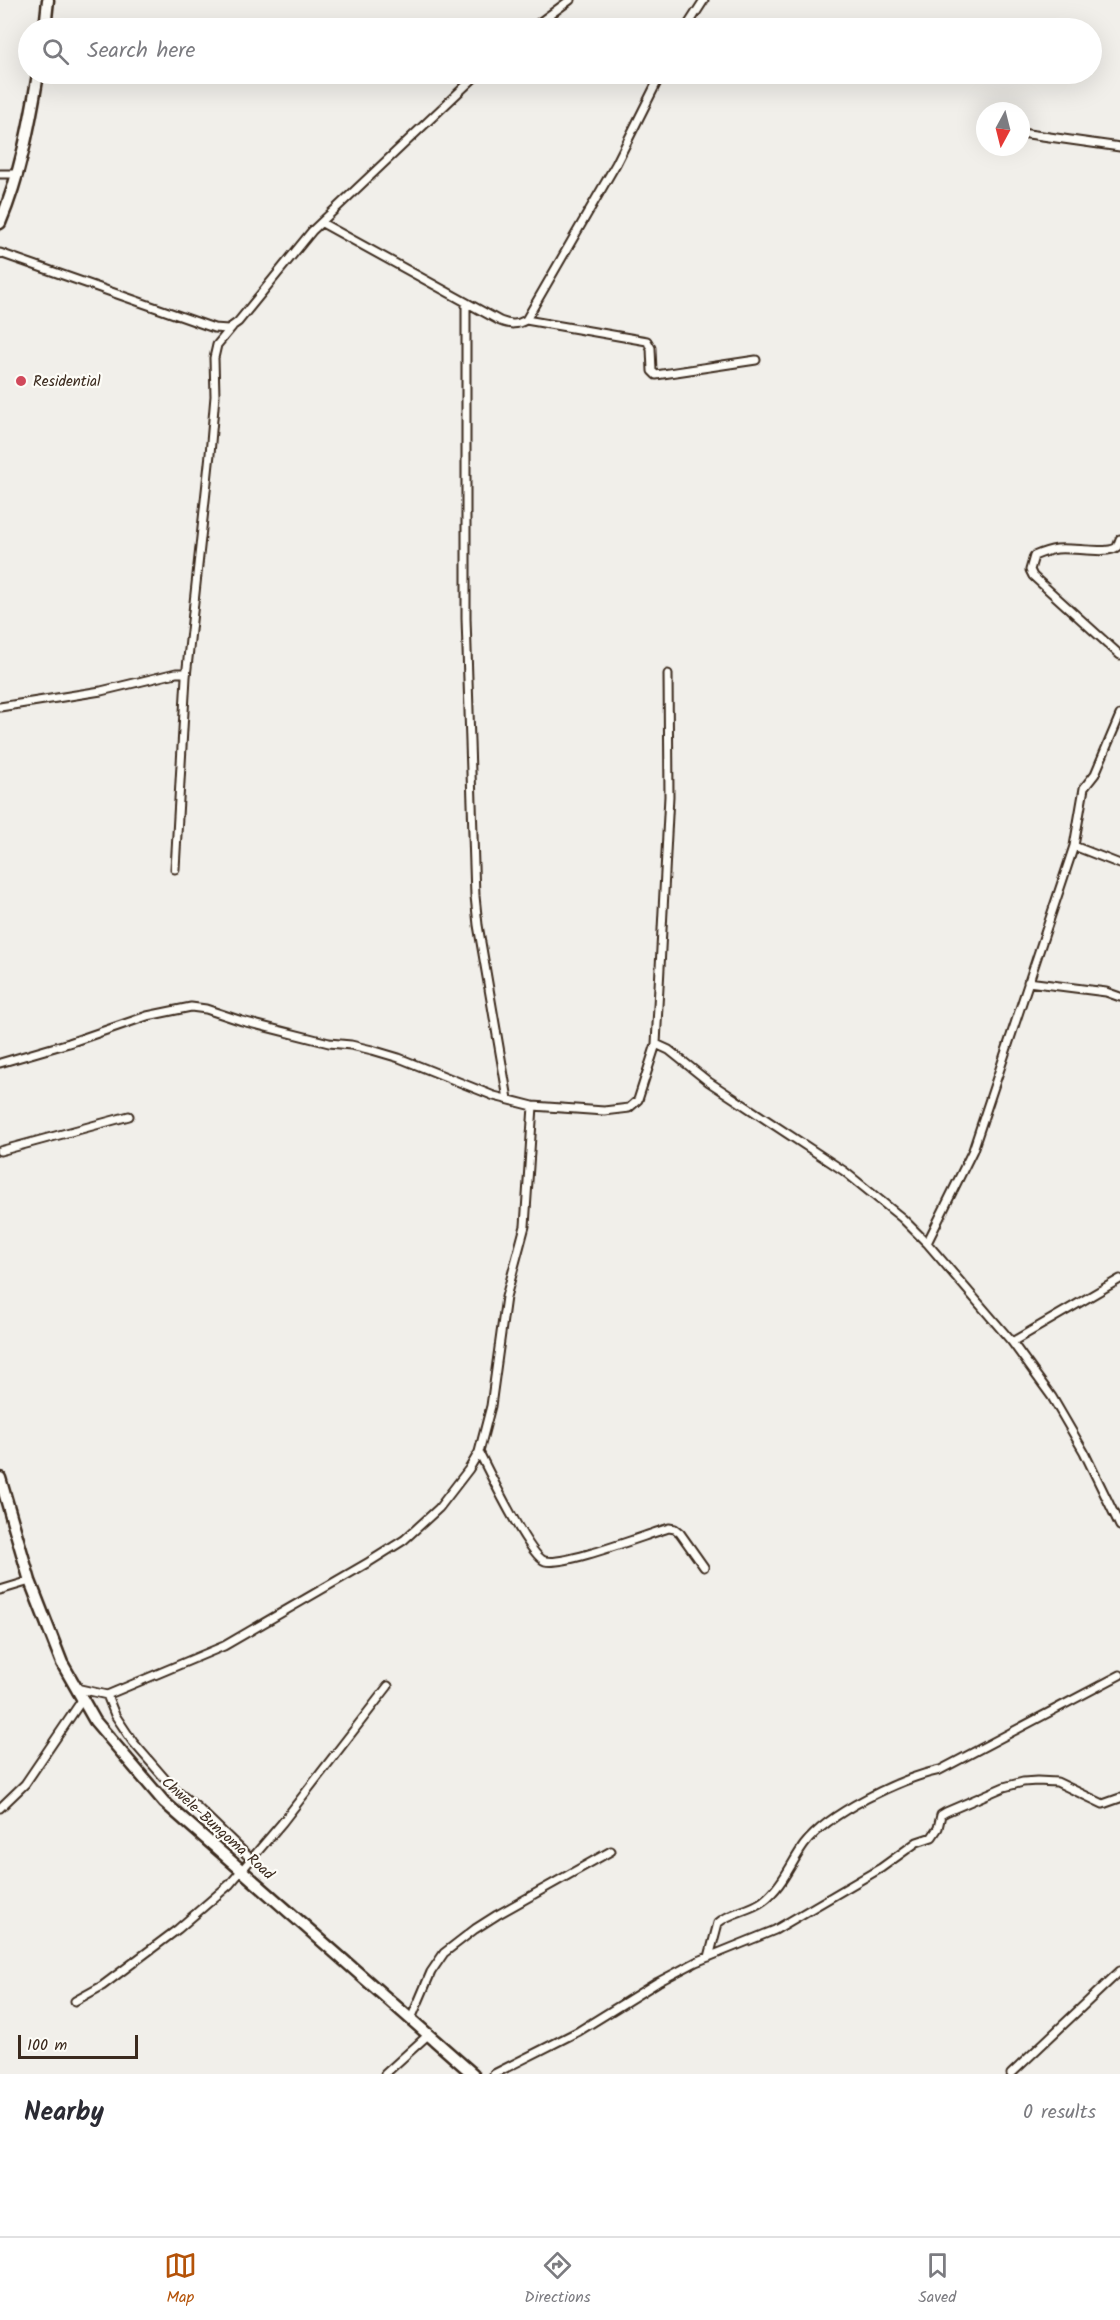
<!DOCTYPE html>
<html lang="en">
<head>
<meta charset="utf-8">
<style>
  :root { --surface:#fff; --page:#f2f2f3; --text:#2b2b33; --muted:#7c7c81; --line:#e1e1e2; --accent:#b45309 }
  body { margin:0; font-family:Kalam,sans-serif; background:var(--page); color:var(--text) }
  .compass { position:absolute; left:976px; top:102px; width:54px; height:54px; border-radius:50%; background:var(--surface); box-shadow:0 6px 24px #0002; rotate:187deg }
  .scale { position:absolute; left:18px; bottom:15px; width:120px; box-sizing:border-box; padding-left:6px; border:3px solid #3b2a1e; border-top:0; font-size:16px; line-height:21px; white-space:nowrap; color:#3b2a1e; -webkit-text-stroke:4px #fdfcf7; paint-order:stroke }
  .list { margin:0; padding:0; list-style:none }
  h2 { display:flex; justify-content:space-between; align-items:center; height:78px; margin:0; padding:0 24px; font-size:26px }
  h2 small { font-size:20px; font-weight:400; color:var(--muted) }
  .icon { flex:none; width:33px; height:33px; fill:none; stroke:currentColor; stroke-width:2; stroke-linecap:round; stroke-linejoin:round }
  .map { position:relative; flex:none; width:1120px; height:2074px; overflow:hidden }
  .search { position:absolute; background:var(--surface); box-shadow:0 6px 24px #0002; left:18px; right:18px; top:18px; height:66px; display:flex; align-items:center; gap:15px; box-sizing:border-box; padding:0 21px; border-radius:33px; color:var(--muted); font-size:22px }
  .sheet { height:162px; background:var(--surface) }
  nav { display:flex; justify-content:space-around; align-items:center; box-sizing:border-box; height:84px; border-top:2px solid var(--line); background:var(--surface); font-size:16px; color:var(--muted) }
  nav a { display:grid; justify-items:center; gap:3px }
  nav .on { color:var(--accent) }
  .map>svg:first-child { display:block }
  .lines { fill:none; stroke-linecap:round; stroke-linejoin:round }
  .street-casing { stroke:#3b2a1e; stroke-width:11 }
  .primary-casing { stroke:#3b2a1e; stroke-width:15 }
  .street { stroke:#fdfcf7; stroke-width:7 }
  .primary { stroke:#fdfcf7; stroke-width:10 }
  .poi-dot { fill:#d1495b; stroke:#fdfcf7; stroke-width:2 }
  .labels { text-anchor:middle; stroke-width:4.5; stroke-linejoin:round; paint-order:stroke }
  .poi-label { font-size:15px; fill:#3b2a1e; stroke:#fdfcf7; text-anchor:start }
  .street-label { font-size:15px; fill:#3b2a1e; stroke:#fdfcf7 }
</style>
</head>
<body>
<div class="map">
<svg width="1120" height="2074" viewBox="0 0 1120 2074">
  <rect width="100%" height="100%" fill="#f1efea"/>
  <filter id="ink" filterUnits="userSpaceOnUse"><feTurbulence type="fractalNoise" baseFrequency=".0167" numOctaves="2"/><feDisplacementMap in="SourceGraphic" scale="12" xChannelSelector="R" yChannelSelector="G"/><feConvolveMatrix kernelMatrix="1 2 1 2 8 2 1 2 1" color-interpolation-filters="sRGB"/></filter>
  <g filter="url(#ink)">
    <g class="lines">
      <g class="street-casing">
        <path id="street" d="M532,28L570,0
          M686,28L704,0
          M1021,133L1120,147
          M0,174H17
          M322,223L500,321C510,325 517,325 526,320L616,164L661,74
          M0,253L214,328L228,329L238,322L312,231L478,74
          M466,303V618L475,896L478,925L508,1099
          M526,320L647,341L651,348L652,371L656,375L756,360
          M1120,539L1117,547C1108,555 1072,547 1057,549C1049,550 1041,553 1034,556L1030,570L1033,576L1120,655
          M186,677L210,454L215,396L214,358L217,345L232,327
          M0,707L101,691L176,673H185L186,677L175,869
          M1074,846L1120,864
          M1028,982L1106,992L1120,997
          M656,1044L669,796L668,674
          M0,1063L69,1043L147,1016L191,1007L206,1009L242,1021L329,1043L351,1045L372,1050L399,1058L494,1096L533,1106L604,1111L629,1108L638,1100L656,1044L669,1050L709,1082L844,1171L902,1218L927,1243L1012,1342L1052,1397L1084,1452L1120,1526
          M0,1151L129,1116
          M927,1243L973,1150L1074,846L1084,788L1095,774L1120,715
          M1012,1342L1120,1279
          M479,1452C488,1470 530,1557 545,1561C565,1566 645,1535 669,1528L675,1529L680,1533L704,1567
          M0,1590L30,1581
          M76,1688L107,1695L224,1646L369,1562L404,1540L439,1508L469,1469L479,1452L491,1406L506,1297L525,1226L533,1106
          M107,1695L115,1715L133,1742L173,1788L197,1807L251,1859
          M0,1808L25,1784L82,1700
          M709,1957L718,1923C730,1912 750,1911 763,1901C782,1887 791,1863 804,1845C828,1813 901,1778 940,1770L1120,1675
          M75,2001L102,1986L178,1929L230,1884L282,1823L388,1686
          M411,2019L431,1972L444,1953L475,1929L497,1915L611,1851
          M385,2074L428,2035
          M494,2074L579,2031L658,1982L696,1962L775,1930L881,1868L917,1842L932,1837L938,1828L941,1815L946,1812L1004,1787L1023,1782L1037,1781L1057,1782L1103,1804L1120,1798
          M1011,2074L1120,1971"/>
      </g>
      <g class="primary-casing">
        <path id="primary" d="M45,28L48,0
          M0,223C20,176 30,123 38,74
          M0,1478L30,1581L62,1663L95,1721L164,1802L473,2074"/>
      </g>
      <use href="#street" class="street"/>
      <use href="#primary" class="primary"/>
    </g>
  </g>
  <circle class="poi-dot" cx="21" cy="381" r="6"/>
  <g class="labels">
    <g class="poi-label">
      <text x="33" y="386">Residential</text>
    </g>
    <g class="street-label">
      <text transform="translate(218 1828) rotate(42)" y="5">Chwele-Bungoma Road</text>
    </g>
  </g>
</svg>
<svg class="compass" viewBox="-18 -18 36 36"><path d="M0-13l5 13h-10z" fill="#e53935"/><path d="M0 13l5-13h-10z" fill="#7c7c81"/></svg>
<div class="scale">100 m</div>
<div class="search"><svg class="icon" aria-label="search" viewBox="0 0 24 24"><circle cx="10" cy="10" r="6"/><path d="M15 15l6 6"/></svg>Search here</div>
</div>
<section class="sheet">
<h2>Nearby<small>0 results</small></h2>
<ul class="list">
</ul>
</section>
<nav>
<a class="on"><svg class="icon" aria-label="map" viewBox="0 0 24 24"><path d="M3 6l6-2 6 2 6-2v14l-6 2-6-2-6 2zM9 4v14M15 6v14"/></svg>Map</a>
<a><svg class="icon" aria-label="directions" viewBox="0 0 24 24"><path d="M12 3l9 9-9 9-9-9zM9 14v-3h6M13 9l2 2-2 2"/></svg>Directions</a>
<a><svg class="icon" aria-label="saved" viewBox="0 0 24 24"><path d="M7 4h10v16l-5-4-5 4z"/></svg>Saved</a>
</nav>
</body>
</html>
